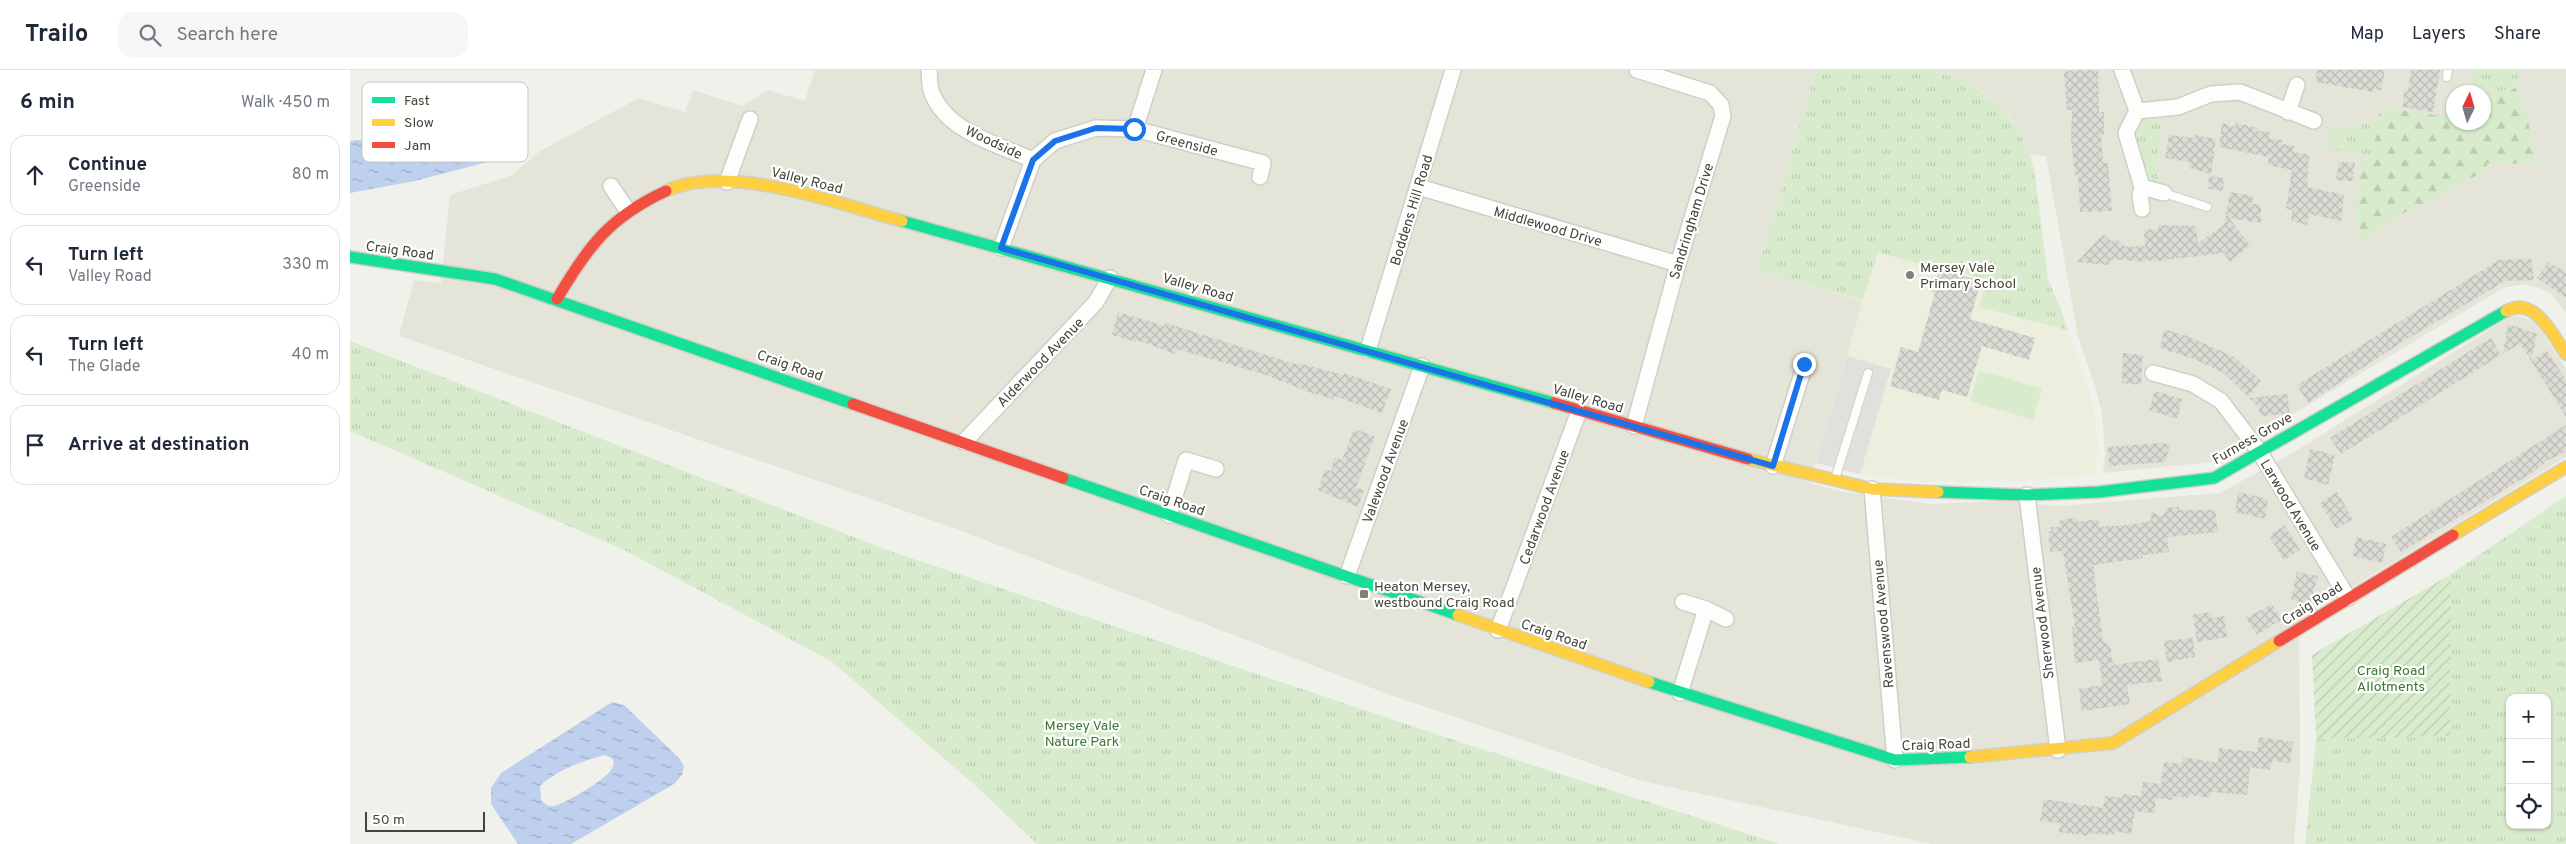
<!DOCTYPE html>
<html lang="en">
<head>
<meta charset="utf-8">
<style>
  :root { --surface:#fff; --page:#f6f6f7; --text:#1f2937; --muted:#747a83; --line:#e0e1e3 }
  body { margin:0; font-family:Overpass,sans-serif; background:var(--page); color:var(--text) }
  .controls { position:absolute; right:15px; bottom:15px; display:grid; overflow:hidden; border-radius:10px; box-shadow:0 1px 4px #0004 }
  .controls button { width:45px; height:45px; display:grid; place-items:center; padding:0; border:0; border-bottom:1px solid var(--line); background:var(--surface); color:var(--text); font:25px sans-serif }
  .compass { position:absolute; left:2096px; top:15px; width:45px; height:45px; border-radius:50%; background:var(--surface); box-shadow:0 1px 4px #0004; rotate:5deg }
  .scale { position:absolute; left:15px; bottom:12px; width:120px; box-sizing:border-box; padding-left:5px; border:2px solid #474538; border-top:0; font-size:14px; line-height:18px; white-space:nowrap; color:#474538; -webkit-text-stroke:4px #fff; paint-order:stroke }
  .stop { position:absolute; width:15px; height:15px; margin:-11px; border:4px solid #1a73e8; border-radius:50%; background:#fff }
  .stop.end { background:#1a73e8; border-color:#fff; box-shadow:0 1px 5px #0008 }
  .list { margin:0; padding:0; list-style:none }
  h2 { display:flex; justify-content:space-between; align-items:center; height:65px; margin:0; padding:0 20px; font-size:21px }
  h2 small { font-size:16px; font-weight:400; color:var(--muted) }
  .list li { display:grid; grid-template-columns:32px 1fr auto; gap:15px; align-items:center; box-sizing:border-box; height:80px; margin:0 10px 10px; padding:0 10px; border:1px solid var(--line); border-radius:15px }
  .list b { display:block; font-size:19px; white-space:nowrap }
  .list p { margin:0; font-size:16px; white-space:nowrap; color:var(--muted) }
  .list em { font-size:16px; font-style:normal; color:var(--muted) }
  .icon { flex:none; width:28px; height:28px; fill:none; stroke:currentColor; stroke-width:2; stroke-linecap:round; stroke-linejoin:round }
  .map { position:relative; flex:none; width:2216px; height:774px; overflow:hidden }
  header { display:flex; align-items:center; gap:30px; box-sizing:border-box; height:70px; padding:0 25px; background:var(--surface); border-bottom:1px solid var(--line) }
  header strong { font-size:24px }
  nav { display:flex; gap:28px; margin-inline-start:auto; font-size:18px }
  .search { width:350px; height:45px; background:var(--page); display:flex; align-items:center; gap:12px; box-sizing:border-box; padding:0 18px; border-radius:15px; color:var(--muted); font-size:19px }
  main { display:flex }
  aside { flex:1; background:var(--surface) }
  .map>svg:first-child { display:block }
  .residential { fill:#e5e4d9; fill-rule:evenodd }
  .education { fill:#eeeedf }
  .grass { fill:#d8eccd }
  .forest { fill:url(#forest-firs); fill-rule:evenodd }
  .park { fill:url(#park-tufts); fill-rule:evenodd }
  .garden { fill:url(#garden-furrows) }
  .parking { fill:#e1e0dc }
  .water { fill:url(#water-ripples); fill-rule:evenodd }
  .building { fill:url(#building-cross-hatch) }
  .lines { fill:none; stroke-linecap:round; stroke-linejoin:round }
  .lane-casing { stroke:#cfcfc9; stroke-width:10 }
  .street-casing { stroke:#cfcfc9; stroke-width:18 }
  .fast-casing { stroke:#d0d0c3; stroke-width:14 }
  .slow-casing { stroke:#d0d0c3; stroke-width:14 }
  .jam-casing { stroke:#d0d0c3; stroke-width:14 }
  .lane { stroke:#fdfdfc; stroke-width:8 }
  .street { stroke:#fdfdfc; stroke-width:15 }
  .fast { stroke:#16e098; stroke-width:11 }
  .slow { stroke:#ffcf43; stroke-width:11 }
  .jam { stroke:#f24e42; stroke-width:11 }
  .route { stroke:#1a73e8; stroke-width:6 }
  .poi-dot { fill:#828177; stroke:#fff; stroke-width:2 }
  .labels { text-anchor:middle; stroke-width:4.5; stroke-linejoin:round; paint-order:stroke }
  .street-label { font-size:14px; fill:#474538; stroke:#fff }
  .poi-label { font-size:14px; fill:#474538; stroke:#fff; text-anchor:start }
  .park-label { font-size:14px; fill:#38782c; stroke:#fff }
  .key { fill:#fff; stroke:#c8c7c3; stroke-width:1 }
  .key-label { font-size:14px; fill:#474538 }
</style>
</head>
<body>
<header>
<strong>Trailo</strong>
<div class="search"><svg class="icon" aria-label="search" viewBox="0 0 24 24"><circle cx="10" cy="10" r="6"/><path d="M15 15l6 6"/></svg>Search here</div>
<nav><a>Map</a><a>Layers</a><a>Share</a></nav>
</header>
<main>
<aside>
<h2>6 min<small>Walk · 450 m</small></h2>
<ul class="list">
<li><svg class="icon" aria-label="ahead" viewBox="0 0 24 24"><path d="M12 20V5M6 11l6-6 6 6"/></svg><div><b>Continue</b><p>Greenside</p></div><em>80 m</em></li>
<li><svg class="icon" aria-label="left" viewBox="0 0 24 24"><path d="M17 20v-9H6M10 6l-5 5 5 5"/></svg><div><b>Turn left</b><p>Valley Road</p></div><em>330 m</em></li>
<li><svg class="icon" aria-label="left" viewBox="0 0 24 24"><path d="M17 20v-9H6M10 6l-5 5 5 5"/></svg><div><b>Turn left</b><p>The Glade</p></div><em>40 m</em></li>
<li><svg class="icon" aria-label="arrive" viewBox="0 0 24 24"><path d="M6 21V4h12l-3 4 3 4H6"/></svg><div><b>Arrive at destination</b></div></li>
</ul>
</aside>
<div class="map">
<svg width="2216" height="774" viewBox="0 0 2216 774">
  <defs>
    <pattern id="forest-firs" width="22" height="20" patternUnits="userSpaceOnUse" patternTransform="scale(1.25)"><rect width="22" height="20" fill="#d8eccd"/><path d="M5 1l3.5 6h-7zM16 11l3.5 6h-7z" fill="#bbccb1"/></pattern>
    <pattern id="park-tufts" width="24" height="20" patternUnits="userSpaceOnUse" patternTransform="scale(1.25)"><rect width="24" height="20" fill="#d8eccd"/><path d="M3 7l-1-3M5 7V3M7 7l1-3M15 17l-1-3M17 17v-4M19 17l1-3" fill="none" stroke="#bbccb1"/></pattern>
    <pattern id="garden-furrows" width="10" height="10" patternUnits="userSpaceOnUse" patternTransform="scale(1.25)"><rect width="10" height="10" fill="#d8eccd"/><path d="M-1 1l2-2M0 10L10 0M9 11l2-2" fill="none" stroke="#bbccb1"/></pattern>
    <pattern id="water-ripples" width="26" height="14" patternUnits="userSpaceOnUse" patternTransform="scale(1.25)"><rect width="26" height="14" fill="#bed0ed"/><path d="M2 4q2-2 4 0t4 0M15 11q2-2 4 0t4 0" fill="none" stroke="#9cabc1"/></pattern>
    <pattern id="building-cross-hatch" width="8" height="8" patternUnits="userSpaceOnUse" patternTransform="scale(1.25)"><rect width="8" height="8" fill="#dbdad4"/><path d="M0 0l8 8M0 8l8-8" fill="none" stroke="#bdbcb7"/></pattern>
  </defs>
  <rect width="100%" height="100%" fill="#f1f1ec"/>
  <path class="residential" d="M465,0H1466L1407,200L1513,230L1460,413L1490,421L1580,434L1652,431L1708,436L1870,423L1949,379L2163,245L2185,251L2216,299V387L1949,549L1950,698L1944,774H1582L1292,711L1035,623L601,457L49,266L64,210L91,213L100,125L162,105L190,81L289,28L335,42L343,20L392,36L418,20L455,31Z
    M1581,0H2216V243L2202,225L2189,218L2175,214L2153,218L1863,392L1753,403L1755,383L1752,344L1745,316L1728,267L1696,86L1680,84L1660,47L1643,29L1614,10ZM2104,22H2134V52H2104Z"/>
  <path class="education" d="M1466,0H1581L1614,10L1643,29L1660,47L1680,84L1685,104L1698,210L1711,239L1743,334L1748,372L1746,404L1677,411L1574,412L1525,407L1466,393L1513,231L1407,201Z"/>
  <path class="grass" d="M1629,300L1692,319L1683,350L1620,331Z"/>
  <path class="forest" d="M2104,16L2135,22L2166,18L2179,56L2187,94L2137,93L2138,100L2112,112L2083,130L2052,144L2013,171C1998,148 2011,118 2012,92L2021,87L2031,37L2097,47ZM2104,22H2134V52H2104Z"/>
  <path class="park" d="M1466,0H1581L1614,10L1650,35L1666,57L1680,84L1685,104L1698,210L1711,239L1717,260L1629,237L1637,210L1589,195L1587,199L1528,182L1513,230L1407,201Z
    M2121,0H2171L2166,18L2150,21L2126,20Z
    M1804,48L1811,51L1806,100L1811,116L1801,114L1783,66L1791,51Z
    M2027,49V62L2020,87L1979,79L1977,60H1993Z
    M0,271L540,481L1116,674L1430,774H687L627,717L481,591L276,481L0,361Z
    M2216,426V774H1955L1966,669L2099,666L2101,504ZM2160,628H2197V755H2160Z"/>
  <path class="garden" d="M2101,504L2100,666L1966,669L1962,585Z"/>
  <path class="parking" d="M1497,286L1541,299L1510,404L1466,393Z"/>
  <path class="water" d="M173,54L168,84L65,111L0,123V71L101,59Z
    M262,632L274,635L329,688L334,696L332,705L324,714L221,774H168L141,734V718L151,703ZM255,685L263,689C264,693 264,696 261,700C255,710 216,733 204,736C198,737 195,734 191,730L190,716C207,700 232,691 255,685Z"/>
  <path class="building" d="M1748,0L1749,42H1754V65H1751L1753,93H1758L1762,141L1730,142L1728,105H1725L1721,70L1722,40H1717L1714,1Z
    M1967,0H2035L2031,20L2024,19V22L1966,12Z
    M2061,0H2090L2083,42L2053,37L2054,20L2058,21Z
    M1872,53L1885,57L1886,53L1908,58V61L1920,62L1919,69L1932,70V74L1944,76L1943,82L1959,85L1957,117L1994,125L1991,151L1959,144L1957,155L1941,151L1942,140L1936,139L1942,100L1917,95L1919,87L1869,77Z
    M1819,65L1844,68L1845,65L1866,69L1861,104L1839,98L1840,92L1815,88Z
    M1989,92L2005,93L2002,111L1986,110Z
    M1859,106L1874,108L1873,121L1858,119Z
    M1880,122L1903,126L1902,134H1911V153L1879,148L1900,175L1880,192L1874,183L1813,190V191L1795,190V192L1762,189L1758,195L1727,192L1753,164L1762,172L1765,168L1776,177L1795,176L1794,159L1808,160L1809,155L1846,156L1848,173L1874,155Z
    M2181,189L2184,210L2155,211L2054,271L1958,333L1947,315L2149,190Z
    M2198,192L2216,202V228L2187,208Z
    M1589,199L1631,211L1620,249L1685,268L1679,290L1632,276L1617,327L1592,320L1589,330L1540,316L1551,277L1568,282L1585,223L1582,222Z
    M768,242L815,256L816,253L948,295V293L994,305V303L1041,319L1032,343L984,326L983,329L961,323L919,306L827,279L825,284L787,270V272L762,265Z
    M2158,254L2187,264L2181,290L2197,281L2216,310V347L2170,273L2153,284Z
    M1814,259L1840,267L1886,288L1911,311L1898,327L1874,303L1844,289L1810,278Z
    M2141,268L2151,285L1991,384L1980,368Z
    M1773,283L1793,285L1791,315L1772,313Z
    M1805,321L1832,329L1827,349L1799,340Z
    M1937,324L1940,344L1910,346L1909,338L1899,328Z
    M2216,355V382L2198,390L2182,403L2051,482L2041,467Z
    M1004,359L1025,366L1006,418L1014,420L1008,437L968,420L975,399L981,401L984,387L992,390Z
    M1808,373L1820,374L1815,392L1759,396L1758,377Z
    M1960,379L1985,385L1978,415L1954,408Z
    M1888,422L1918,429L1915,449L1885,442Z
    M1987,422L2003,449L1986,459L1970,433Z
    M1829,437V440H1865L1868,462L1817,467L1819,482L1793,485V488L1743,495L1753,571H1756L1757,575L1760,574L1763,595L1808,589L1812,611L1777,615L1780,634L1732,641L1729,619L1752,615L1749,590L1725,593L1722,557H1725L1713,481L1700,482L1698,462L1701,461V457H1709V451L1715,449L1727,448L1728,452L1748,449L1749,457L1779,455L1801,451L1800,442L1813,446L1816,438Z
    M1935,455L1950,480L1934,490L1919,466Z
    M2006,467L2036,474L2032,493L2003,486Z
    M1947,502L1968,506L1960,534L1941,530Z
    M1922,534L1931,550L1907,565L1896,548Z
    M1861,542L1862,548L1874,546L1877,567L1847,572L1843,545Z
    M1843,568L1845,587L1817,592L1814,571Z
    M1909,667L1943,672L1940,693L1922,691L1920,700L1900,697L1897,725L1861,722L1860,728L1841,725L1838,728L1823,726L1822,730L1806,728L1804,743L1785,741L1781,764L1765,761L1764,765L1742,763L1738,766L1709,762L1710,753L1690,751L1694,729L1753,738L1755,726L1772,728L1773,724L1791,726L1793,712L1811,714L1814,692L1832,694L1833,687L1868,693L1869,678L1907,682Z"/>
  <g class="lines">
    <g class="lane-casing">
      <path id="lane" d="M2097,7L2098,0
        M1814,123L1857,137
        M1485,409L1518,303"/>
    </g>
    <g class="street-casing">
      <path id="street" d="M579,0C580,7 579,17 582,23C597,62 649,75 683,90
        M1772,0L1787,41L1776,63L1792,117L1790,125L1792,139
        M1787,41L1828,37L1861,24L1890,22L1964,51
        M1938,42L1947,15
        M785,59L804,0
        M377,112L400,49
        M261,116L277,140
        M1069,117L1328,194
        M1792,117L1814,123
        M651,178L683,90L705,71L746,58L785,59L913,93L910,107
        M1018,280L1103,0
        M1803,303L1843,314L1871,331L1909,381L1998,528
        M1284,356L1328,194L1373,46L1371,35L1360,23L1287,0
        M614,372L746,232L760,208
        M1423,396L1455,294
        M1522,419L1545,690
        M1677,425L1708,680
        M819,445L836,390L866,399
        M997,506L1072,296
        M1333,532L1356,539L1376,549
        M1148,560L1229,341
        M1330,623L1356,539"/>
    </g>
    <g class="fast-casing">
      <path id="fast" d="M552,151L1204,333
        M0,187L145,209L503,334
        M713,408L1108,545
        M1588,422L1677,425L1749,422L1864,408L2156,241
        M1299,612L1545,690L1620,687"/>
    </g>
    <g class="slow-casing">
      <path id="slow" d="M316,121C379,92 488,134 552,151
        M2156,241C2184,225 2203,265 2216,284
        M1398,389L1522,419L1588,422
        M2103,465L2216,397
        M1108,545L1299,612
        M1620,687L1763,673L1929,571"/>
    </g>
    <g class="jam-casing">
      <path id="jam" d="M207,229C238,176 260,147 316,121
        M1204,333L1398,389
        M503,334L713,408
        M1929,571L2103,465"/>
    </g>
    <use href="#lane" class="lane"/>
    <use href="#street" class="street"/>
    <use href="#fast" class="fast"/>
    <use href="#slow" class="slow"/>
    <use href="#jam" class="jam"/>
  </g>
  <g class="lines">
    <path class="route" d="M784,59L746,58L705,71L683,90L651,178L1423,396L1454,294"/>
  </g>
  <g class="poi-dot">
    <circle cx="1560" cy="205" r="5"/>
    <rect x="1009" y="519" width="10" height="10" rx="2.5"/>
  </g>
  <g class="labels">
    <g class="street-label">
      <text transform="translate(644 72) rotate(25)" y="5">Woodside</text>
      <text transform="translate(837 73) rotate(15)" y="5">Greenside</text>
      <text transform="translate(457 110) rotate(14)" y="5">Valley Road</text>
      <text transform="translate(1061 140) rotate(-73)" y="5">Boddens Hill Road</text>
      <text transform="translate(1341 151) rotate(-73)" y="5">Sandringham Drive</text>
      <text transform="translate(1198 156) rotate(16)" y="5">Middlewood Drive</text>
      <text transform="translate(50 180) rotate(8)" y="5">Craig Road</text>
      <text transform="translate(848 217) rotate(16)" y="5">Valley Road</text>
      <text transform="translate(690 292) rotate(-46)" y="5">Alderwood Avenue</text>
      <text transform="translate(440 295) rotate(19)" y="5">Craig Road</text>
      <text transform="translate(1238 328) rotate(16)" y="5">Valley Road</text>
      <text transform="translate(1902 368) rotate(-30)" y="5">Furness Grove</text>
      <text transform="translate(1035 401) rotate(-70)" y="5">Valewood Avenue</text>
      <text transform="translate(822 430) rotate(19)" y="5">Craig Road</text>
      <text transform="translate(1941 435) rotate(59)" y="5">Larwood Avenue</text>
      <text transform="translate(1194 437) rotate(-70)" y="5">Cedarwood Avenue</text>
      <text transform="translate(1962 533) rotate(-32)" y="5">Craig Road</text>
      <text transform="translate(1692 553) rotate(-97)" y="5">Sherwood Avenue</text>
      <text transform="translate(1533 554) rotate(-95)" y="5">Ravenswood Avenue</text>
      <text transform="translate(1204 564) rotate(19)" y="5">Craig Road</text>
      <text transform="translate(1586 674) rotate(-2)" y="5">Craig Road</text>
    </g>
    <g class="poi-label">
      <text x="1570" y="202">Mersey Vale<tspan x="1570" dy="16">Primary School</tspan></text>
      <text x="1024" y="521">Heaton Mersey,<tspan x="1024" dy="16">westbound Craig Road</tspan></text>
    </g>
    <g class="park-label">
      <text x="2041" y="605">Craig Road<tspan x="2041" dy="16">Allotments</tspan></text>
      <text x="732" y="660">Mersey Vale<tspan x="732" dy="16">Nature Park</tspan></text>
    </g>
  </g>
  <rect x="12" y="12" width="166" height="80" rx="8" class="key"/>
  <rect x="22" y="27" width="23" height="6" fill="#16e098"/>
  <rect x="22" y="49" width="23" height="7" fill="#ffcf43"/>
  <rect x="22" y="72" width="23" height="6" fill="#f24e42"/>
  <g class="key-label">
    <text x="54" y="35">Fast</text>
    <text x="54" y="57">Slow</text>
    <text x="54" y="80">Jam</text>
  </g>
</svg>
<div class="controls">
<button>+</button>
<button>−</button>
<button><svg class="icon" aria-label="locate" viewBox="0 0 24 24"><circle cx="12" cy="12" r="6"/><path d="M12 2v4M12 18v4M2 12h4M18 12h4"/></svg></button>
</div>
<svg class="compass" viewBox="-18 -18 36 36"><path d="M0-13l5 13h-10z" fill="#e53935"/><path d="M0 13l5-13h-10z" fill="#747a83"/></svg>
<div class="scale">50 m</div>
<div class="stop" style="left:784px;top:59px"></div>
<div class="stop end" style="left:1454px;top:294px"></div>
</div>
</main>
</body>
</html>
